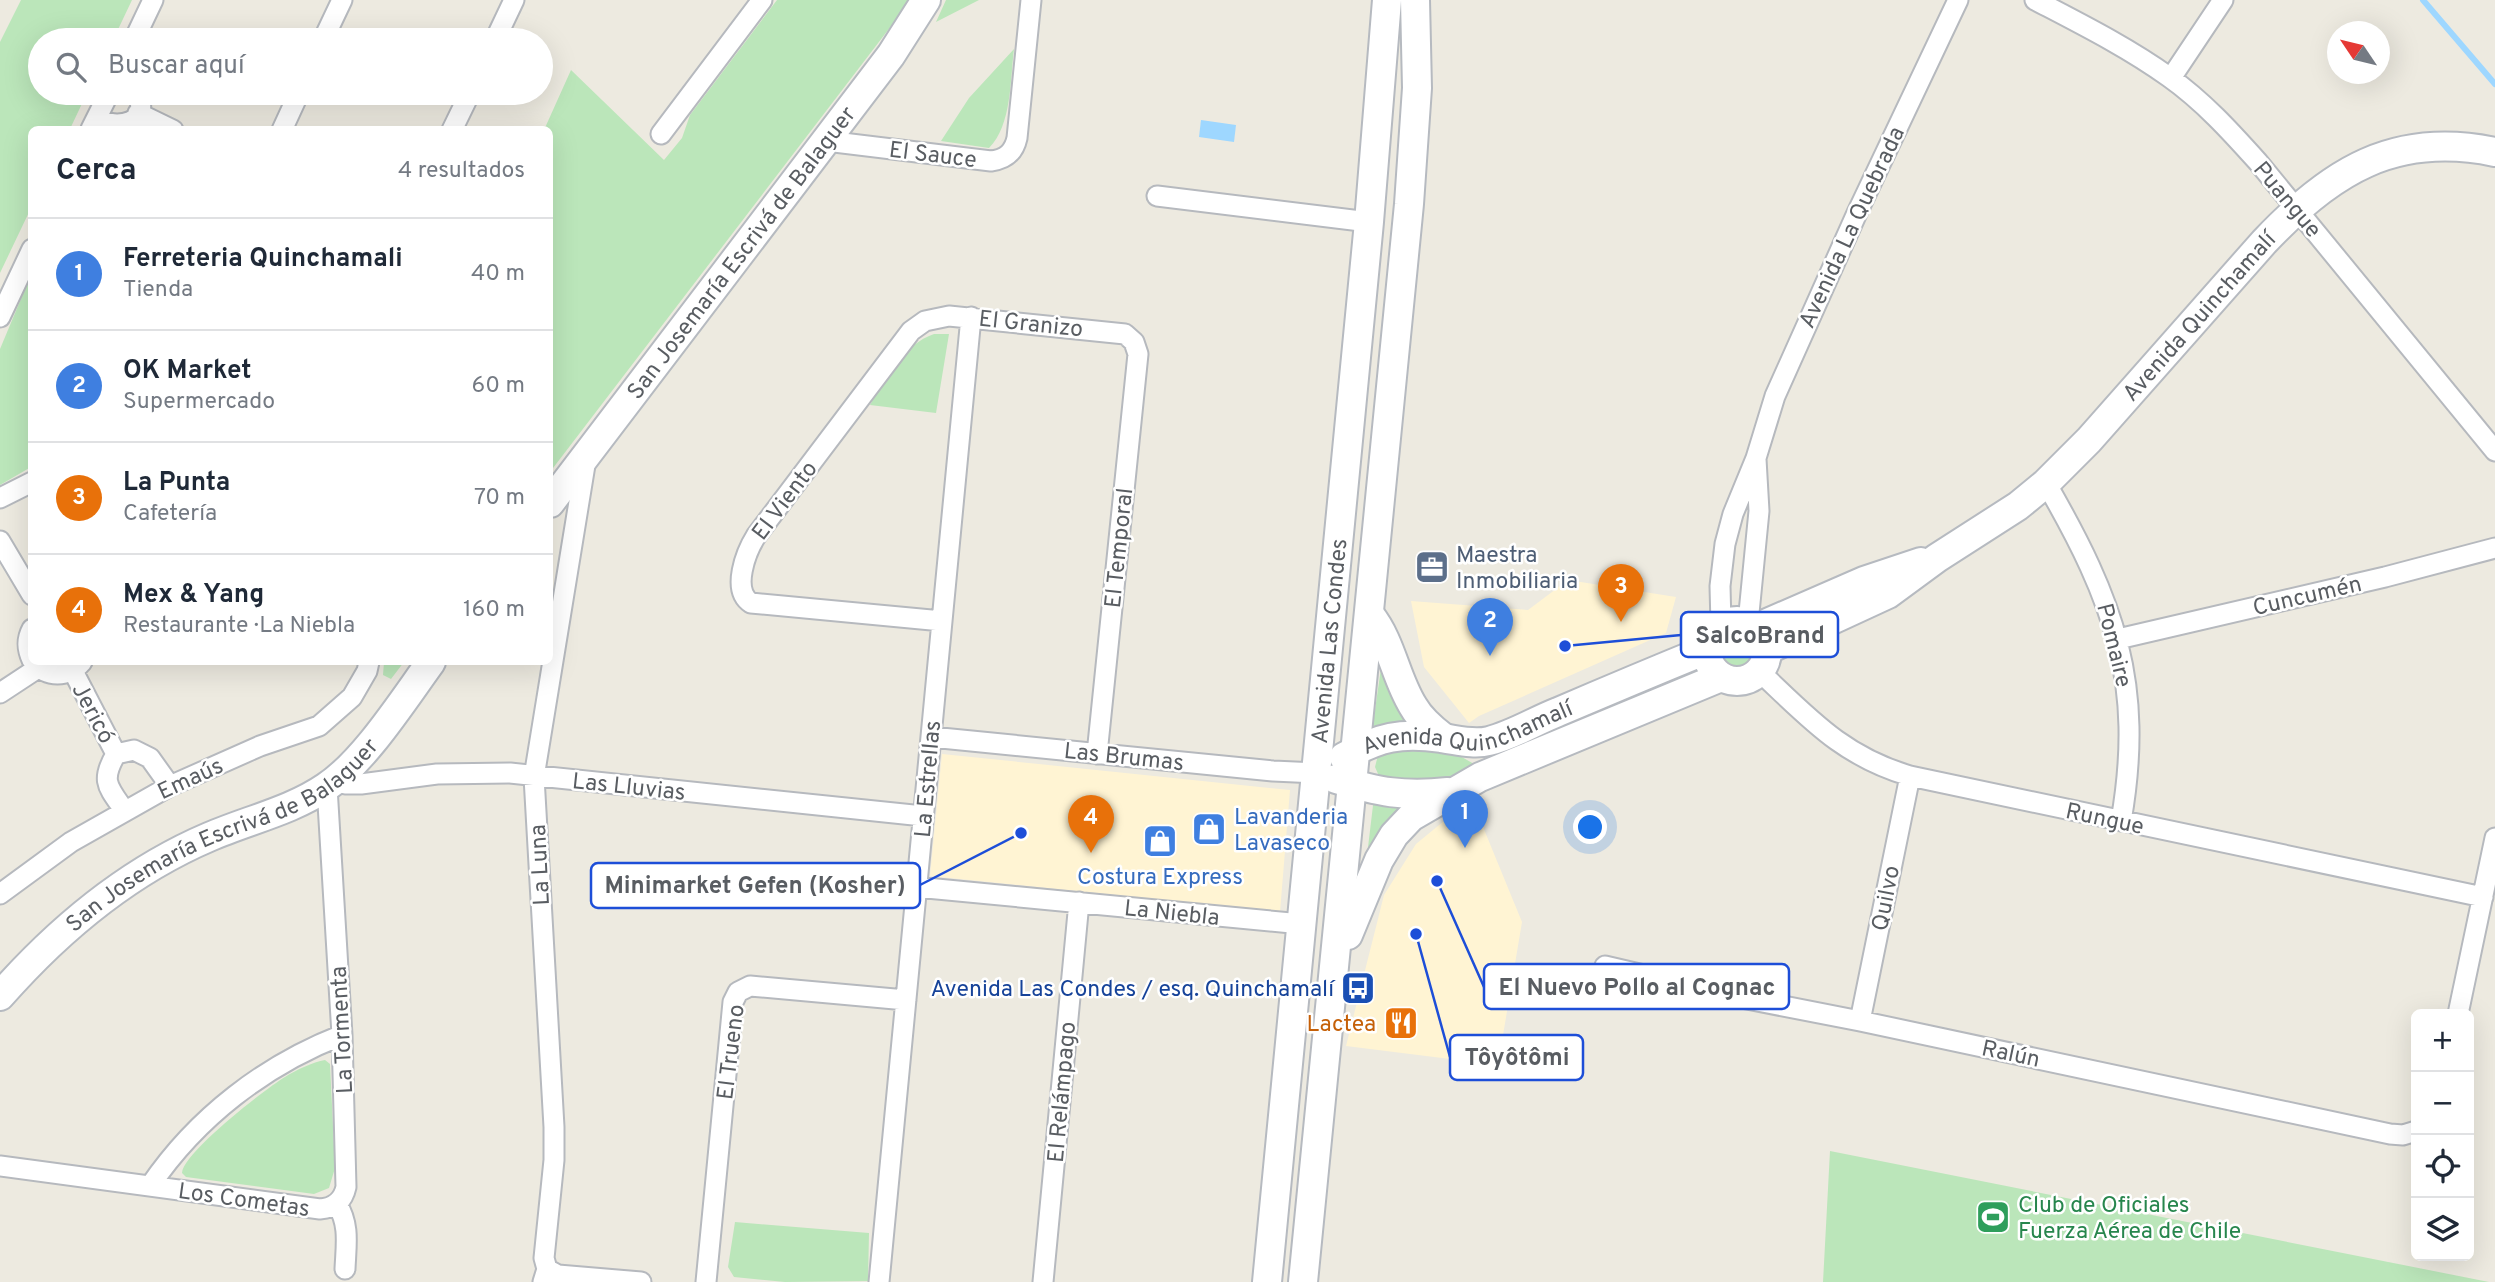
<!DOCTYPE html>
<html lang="es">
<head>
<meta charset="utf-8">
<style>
  :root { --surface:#fff; --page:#f6f6f7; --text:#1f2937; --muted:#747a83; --line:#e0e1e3; --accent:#f22c20 }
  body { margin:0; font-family:Overpass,sans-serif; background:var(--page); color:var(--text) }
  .controls { position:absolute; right:21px; bottom:21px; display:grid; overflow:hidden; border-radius:10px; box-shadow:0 7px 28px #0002 }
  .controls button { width:63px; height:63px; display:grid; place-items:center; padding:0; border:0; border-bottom:2px solid var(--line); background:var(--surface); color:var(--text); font:35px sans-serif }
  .compass { position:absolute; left:2327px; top:21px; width:63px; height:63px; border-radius:50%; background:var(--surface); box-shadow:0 7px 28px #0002; rotate:305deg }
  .you { position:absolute; left:1591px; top:828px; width:24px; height:24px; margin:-18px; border:5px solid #fff; border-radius:50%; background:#1a73e8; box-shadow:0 0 0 10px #1a73e833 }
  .badge { display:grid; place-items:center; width:46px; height:46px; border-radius:50%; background:var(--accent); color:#fff; font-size:23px; font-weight:700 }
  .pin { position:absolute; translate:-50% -58px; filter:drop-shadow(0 2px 4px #0008) }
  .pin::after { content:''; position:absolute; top:37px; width:24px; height:21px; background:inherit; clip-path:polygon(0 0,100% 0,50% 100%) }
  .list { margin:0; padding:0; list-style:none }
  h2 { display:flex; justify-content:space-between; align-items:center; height:91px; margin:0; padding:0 28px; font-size:30px }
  h2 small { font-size:23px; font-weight:400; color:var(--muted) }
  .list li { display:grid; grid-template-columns:46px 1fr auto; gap:21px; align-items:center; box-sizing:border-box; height:112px; padding:0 28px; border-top:2px solid var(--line) }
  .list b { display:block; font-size:26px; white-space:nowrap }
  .list p { margin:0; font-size:23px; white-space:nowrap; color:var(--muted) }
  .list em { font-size:23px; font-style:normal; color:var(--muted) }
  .icon { flex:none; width:38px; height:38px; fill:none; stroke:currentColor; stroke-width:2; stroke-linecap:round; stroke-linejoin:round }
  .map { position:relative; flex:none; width:2495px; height:1282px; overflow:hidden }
  .search { position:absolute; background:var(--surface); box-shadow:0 7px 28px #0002; left:28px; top:28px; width:525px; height:77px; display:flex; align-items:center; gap:18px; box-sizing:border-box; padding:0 24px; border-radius:38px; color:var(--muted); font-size:26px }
  .panel { position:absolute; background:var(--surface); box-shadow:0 7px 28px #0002; left:28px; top:126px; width:525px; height:539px; border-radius:10px }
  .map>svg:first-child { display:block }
  .commercial { fill:#fff4d3 }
  .green { fill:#bbe6ba }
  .water { fill:#9ed7ff }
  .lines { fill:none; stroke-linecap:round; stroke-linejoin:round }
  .stream { stroke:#9ed7ff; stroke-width:6 }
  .street-casing { stroke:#b6b9be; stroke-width:23 }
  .secondary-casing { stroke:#b6bac0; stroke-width:32 }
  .street { stroke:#fff; stroke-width:19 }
  .secondary { stroke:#fff; stroke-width:28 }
  .labels { text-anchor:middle; stroke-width:5; stroke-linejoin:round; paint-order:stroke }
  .street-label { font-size:23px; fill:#595d62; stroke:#fff }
  .service-label { font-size:23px; fill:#4e5e75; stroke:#fff; text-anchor:start }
  .shop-label { font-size:23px; fill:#366cbe; stroke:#fff; text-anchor:start }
  .transit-label { font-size:23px; fill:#164399; stroke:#fff; text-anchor:end }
  .food-label { font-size:23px; fill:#c56008; stroke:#fff; text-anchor:end }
  .leisure-label { font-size:23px; fill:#27864d; stroke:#fff; text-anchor:start }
  .leader { fill:none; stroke:#1d4ed8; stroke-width:2.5 }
  .callout-dot { fill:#1d4ed8; stroke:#fff; stroke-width:2.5 }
  .callout { fill:#fff; stroke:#1d4ed8; stroke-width:2.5 }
  .callout-label { font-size:24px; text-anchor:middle; font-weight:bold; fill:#595d62 }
</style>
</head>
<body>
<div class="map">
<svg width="2495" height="1282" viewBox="0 0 2495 1282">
  <rect width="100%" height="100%" fill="#edeae0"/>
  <path class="commercial" d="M1568,580L1676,597L1666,633L1479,716L1469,723L1424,667L1411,601L1528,610Z
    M942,754L1290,790L1280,912L930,876Z
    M1467,802L1474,805L1522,922L1498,1065L1346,1046L1384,895L1416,844Z"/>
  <path class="green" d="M21,0H132L113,40H40V93H87L70,129L32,130L31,208L0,273V42Z
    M777,0H911L550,472V130H544L571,70L664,160L682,138L690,115Z
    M946,0H979L936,22Z
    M1014,49C1010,80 1012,125 989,148L941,141L969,98Z
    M31,275V467L0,485V349Z
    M934,334H949L936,413L870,405C886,378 904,344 934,334Z
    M1721 651a16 16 0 1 1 32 0a16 16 0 1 1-32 0Z
    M1383,654L1417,724L1372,731Z
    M384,662H404L391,679L383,675Z
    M1660,679L1663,690L1499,762L1494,753Z
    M1410,745L1453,752L1474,764L1463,776L1408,786L1379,776L1375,767L1378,755Z
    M1374,797L1412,808L1366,864Z
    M325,1060L330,1064L335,1168L329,1188L314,1194L186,1177L182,1173C183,1153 265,1089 285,1077C296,1070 313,1062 325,1060Z
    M1830,1151L2489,1282H1823Z
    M735,1222L869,1233L868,1281L785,1282L734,1277L728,1267Z"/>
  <path class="water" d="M1201,120L1236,125L1234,142L1199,137Z"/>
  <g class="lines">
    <path class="stream" d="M2423,0L2495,84"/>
    <g class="street-casing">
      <path id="street" d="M2035,0C2081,24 2127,47 2169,77C2203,101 2231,132 2258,162L2495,451
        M134,40L153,0
        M323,40L342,0
        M495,40L514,0
        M2171,78L2223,0
        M138,113L173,130
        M96,119C118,130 152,123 137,93
        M91,129L109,93
        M282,130L299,93
        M452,130L470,93
        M661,134L762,0
        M826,141L991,161C1006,159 1014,152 1017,138L1031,0
        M1157,196L1369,222
        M0,317L32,249
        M2046,483C2114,601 2145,683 2121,821
        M0,498L32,482
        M0,541L32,595
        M942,621L751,603C731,590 746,552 756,536L911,331L925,321L949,316L1125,334L1134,342L1138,354L1097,754
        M1748,623L1759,511L1756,459
        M1721,625L1720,586L1725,544L1733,514L1756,458L1775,396L1857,213L1958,0
        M32,629C26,640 27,649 32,660
        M2118,639L2385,577L2495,548
        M33,662C47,678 68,678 82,662
        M73,671L116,754
        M1759,671C1809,718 1842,756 1910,776L2483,897
        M0,693L38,668
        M931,737L1273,771L1317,773
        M335,781L345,784H361L437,774L510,773L923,816
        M124,810C108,787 100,781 116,754L134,750L150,758L170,786
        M916,887L1302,924
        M0,894L71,842L170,786L260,746L319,726L352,697L367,671L369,662
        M1605,966L1747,999L1860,1021L2390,1134L2403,1135L2416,1131
        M2458,1014L2495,838
        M1860,1021L1910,776
        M0,1166L320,1209C334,1208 343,1201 346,1187L342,1035L327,787
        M150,1186C197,1117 265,1065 342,1035
        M337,1204C350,1225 346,1245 345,1269
        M547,1269L558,1275L641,1282
        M543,1282L547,1269L544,1258L554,1160V1127L534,777L586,459
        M706,1282L733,1002L738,992L750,986L906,1000
        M879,1282L971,317
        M1043,1282L1079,902"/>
    </g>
    <g class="secondary-casing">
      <g id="secondary">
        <path id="s1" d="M550,503L891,55L926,0"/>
        <path d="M1370,615C1392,643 1395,677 1413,706C1421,720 1432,729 1444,738"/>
        <circle cx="1737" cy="651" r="30"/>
        <path d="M1756,628L1864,581L1921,562"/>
        <path id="s2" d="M1767,650L1888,594L1937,558L2018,506L2046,483L2089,440L2264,242C2330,172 2394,131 2495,152"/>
        <path id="s3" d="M1344,757C1379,737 1401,732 1441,738C1457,740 1473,745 1489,741C1513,735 1535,721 1558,712C1607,691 1657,670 1706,650"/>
        <path d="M1336,779C1378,792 1404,797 1448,792"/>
        <path d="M1348,935L1379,860L1394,835L1411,817L1480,777L1721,677"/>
        <path id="s4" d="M0,996C59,929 127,872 209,837C248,820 291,811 326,787C364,762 404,699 431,662"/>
        <path id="s5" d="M1267,1282L1369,222L1387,0"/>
        <path d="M1303,1282L1409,204L1417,88L1415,0"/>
      </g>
    </g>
    <use href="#street" class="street"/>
    <use href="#secondary" class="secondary"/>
  </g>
  <defs>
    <g id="office-square" transform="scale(1.75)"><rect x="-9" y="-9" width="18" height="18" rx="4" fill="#5c6f8a" stroke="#fff"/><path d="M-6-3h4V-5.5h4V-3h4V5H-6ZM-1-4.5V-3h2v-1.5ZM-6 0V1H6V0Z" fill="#fff"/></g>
    <g id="shop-square" transform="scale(1.75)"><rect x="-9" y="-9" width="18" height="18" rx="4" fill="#3f7fe0" stroke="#fff"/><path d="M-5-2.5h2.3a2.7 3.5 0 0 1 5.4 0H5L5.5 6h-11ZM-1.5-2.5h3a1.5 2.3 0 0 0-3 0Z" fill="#fff"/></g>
    <g id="bus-square" transform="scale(1.75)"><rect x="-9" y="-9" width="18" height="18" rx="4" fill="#1a4fb4" stroke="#fff"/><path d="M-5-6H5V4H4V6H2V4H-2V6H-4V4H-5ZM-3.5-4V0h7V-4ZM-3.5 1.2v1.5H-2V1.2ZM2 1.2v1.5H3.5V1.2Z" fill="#fff"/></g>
    <g id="restaurant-square" transform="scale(1.75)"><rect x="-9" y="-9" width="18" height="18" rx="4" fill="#e8710a" stroke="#fff"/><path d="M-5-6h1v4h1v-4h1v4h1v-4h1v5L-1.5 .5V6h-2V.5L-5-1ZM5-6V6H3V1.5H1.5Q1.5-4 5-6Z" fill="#fff"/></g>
    <g id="stadium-square" transform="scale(1.75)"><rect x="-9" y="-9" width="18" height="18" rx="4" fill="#2e9e5b" stroke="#fff"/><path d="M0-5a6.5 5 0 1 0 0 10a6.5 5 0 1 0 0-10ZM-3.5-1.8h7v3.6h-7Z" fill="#fff"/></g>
  </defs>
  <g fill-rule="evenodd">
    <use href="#office-square" x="1432" y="567"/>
    <use href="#shop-square" x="1209" y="829"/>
    <use href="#shop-square" x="1160" y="841"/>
    <use href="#bus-square" x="1358" y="988"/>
    <use href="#restaurant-square" x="1401" y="1023"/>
    <use href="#stadium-square" x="1993" y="1217"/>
  </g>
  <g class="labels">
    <g class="street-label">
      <text transform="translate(933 154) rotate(7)" y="8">El Sauce</text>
      <text transform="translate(2288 199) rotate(50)" y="8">Puangue</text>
      <text transform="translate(1851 227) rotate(-65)" y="8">Avenida La Quebrada</text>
      <text dy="8" stroke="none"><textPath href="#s1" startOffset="315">San Josemaría Escrivá de Balaguer</textPath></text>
      <text dy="8" stroke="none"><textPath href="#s2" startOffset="553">Avenida Quinchamalí</textPath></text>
      <text transform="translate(1031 323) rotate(6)" y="8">El Granizo</text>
      <text transform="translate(784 500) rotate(-53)" y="8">El Viento</text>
      <text transform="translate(1118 548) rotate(-84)" y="8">El Temporal</text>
      <text transform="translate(2307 595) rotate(-13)" y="8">Cuncumén</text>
      <text dy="8" stroke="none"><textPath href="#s5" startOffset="644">Avenida Las Condes</textPath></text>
      <text transform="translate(2115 645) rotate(76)" y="8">Pomaire</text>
      <text transform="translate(94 713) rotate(62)" y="8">Jericó</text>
      <text dy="8" stroke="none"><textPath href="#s3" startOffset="130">Avenida Quinchamalí</textPath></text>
      <text transform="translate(1124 756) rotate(6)" y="8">Las Brumas</text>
      <text transform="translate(190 778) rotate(-25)" y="8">Emaús</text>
      <text transform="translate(927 779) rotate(-85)" y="8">La Estrellas</text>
      <text transform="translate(629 786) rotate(6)" y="8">Las Lluvias</text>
      <text transform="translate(2105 818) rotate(12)" y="8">Rungue</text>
      <text dy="8" stroke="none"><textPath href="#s4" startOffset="278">San Josemaría Escrivá de Balaguer</textPath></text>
      <text transform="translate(539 865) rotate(-93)" y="8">La Luna</text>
      <text transform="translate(1885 898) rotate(-79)" y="8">Quilvo</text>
      <text transform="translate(1172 912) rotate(6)" y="8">La Niebla</text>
      <text transform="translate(341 1030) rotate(-93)" y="8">La Tormenta</text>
      <text transform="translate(730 1052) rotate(-83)" y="8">El Trueno</text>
      <text transform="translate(2011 1053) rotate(12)" y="8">Ralún</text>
      <text transform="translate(1061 1092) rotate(-85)" y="8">El Relámpago</text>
      <text transform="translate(244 1199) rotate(8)" y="8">Los Cometas</text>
    </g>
    <g class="service-label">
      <text x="1456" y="562">Maestra<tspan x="1456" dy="26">Inmobiliaria</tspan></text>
    </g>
    <g class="shop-label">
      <text x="1234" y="824">Lavanderia<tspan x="1234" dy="26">Lavaseco</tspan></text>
      <text x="1160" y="884" text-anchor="middle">Costura Express</text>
    </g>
    <g class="transit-label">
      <text x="1334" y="996">Avenida Las Condes / esq. Quinchamalí</text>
    </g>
    <g class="food-label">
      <text x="1376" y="1031">Lactea</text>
    </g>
    <g class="leisure-label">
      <text x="2018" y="1212">Club de Oficiales<tspan x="2018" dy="26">Fuerza Aérea de Chile</tspan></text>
    </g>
  </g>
  <path class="leader" d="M1565 646L1681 635M1021 833L920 885M1437 881L1484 987M1416 934L1450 1057"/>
  <g class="callout-dot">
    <circle cx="1565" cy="646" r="7"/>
    <circle cx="1021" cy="833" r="7"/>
    <circle cx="1437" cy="881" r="7"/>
    <circle cx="1416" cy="934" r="7"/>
  </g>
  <g class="callout">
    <rect x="1681" y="612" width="157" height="45" rx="7"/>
    <rect x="591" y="863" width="329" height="45" rx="7"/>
    <rect x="1484" y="964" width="305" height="45" rx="7"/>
    <rect x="1450" y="1035" width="133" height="45" rx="7"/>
  </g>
  <g class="callout-label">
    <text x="1760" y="643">SalcoBrand</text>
    <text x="755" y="893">Minimarket Gefen (Kosher)</text>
    <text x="1637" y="995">El Nuevo Pollo al Cognac</text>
    <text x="1517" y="1065">Tôyôtômi</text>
  </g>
</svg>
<div class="controls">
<button>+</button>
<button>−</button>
<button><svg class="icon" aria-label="locate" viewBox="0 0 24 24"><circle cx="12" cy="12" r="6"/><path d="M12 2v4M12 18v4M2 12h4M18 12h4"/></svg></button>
<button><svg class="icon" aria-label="layers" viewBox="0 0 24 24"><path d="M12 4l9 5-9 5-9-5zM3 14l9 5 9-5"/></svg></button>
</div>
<svg class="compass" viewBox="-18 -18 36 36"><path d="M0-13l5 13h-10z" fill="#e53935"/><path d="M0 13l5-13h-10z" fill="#747a83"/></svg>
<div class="you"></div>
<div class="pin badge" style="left:1465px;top:848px;background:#3f7fe0">1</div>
<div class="pin badge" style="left:1490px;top:656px;background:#3f7fe0">2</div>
<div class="pin badge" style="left:1621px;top:622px;background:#e8710a">3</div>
<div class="pin badge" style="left:1091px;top:853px;background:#e8710a">4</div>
<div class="search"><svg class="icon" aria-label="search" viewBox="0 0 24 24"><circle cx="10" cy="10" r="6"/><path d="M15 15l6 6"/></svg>Buscar aquí</div>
<section class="panel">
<h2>Cerca<small>4 resultados</small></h2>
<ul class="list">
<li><span class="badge" style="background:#3f7fe0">1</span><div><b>Ferreteria Quinchamali</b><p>Tienda</p></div><em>40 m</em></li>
<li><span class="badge" style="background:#3f7fe0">2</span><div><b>OK Market</b><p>Supermercado</p></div><em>60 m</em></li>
<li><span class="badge" style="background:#e8710a">3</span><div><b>La Punta</b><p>Cafetería</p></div><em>70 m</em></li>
<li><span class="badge" style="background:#e8710a">4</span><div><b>Mex &amp; Yang</b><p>Restaurante · La Niebla</p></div><em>160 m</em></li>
</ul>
</section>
</div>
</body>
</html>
